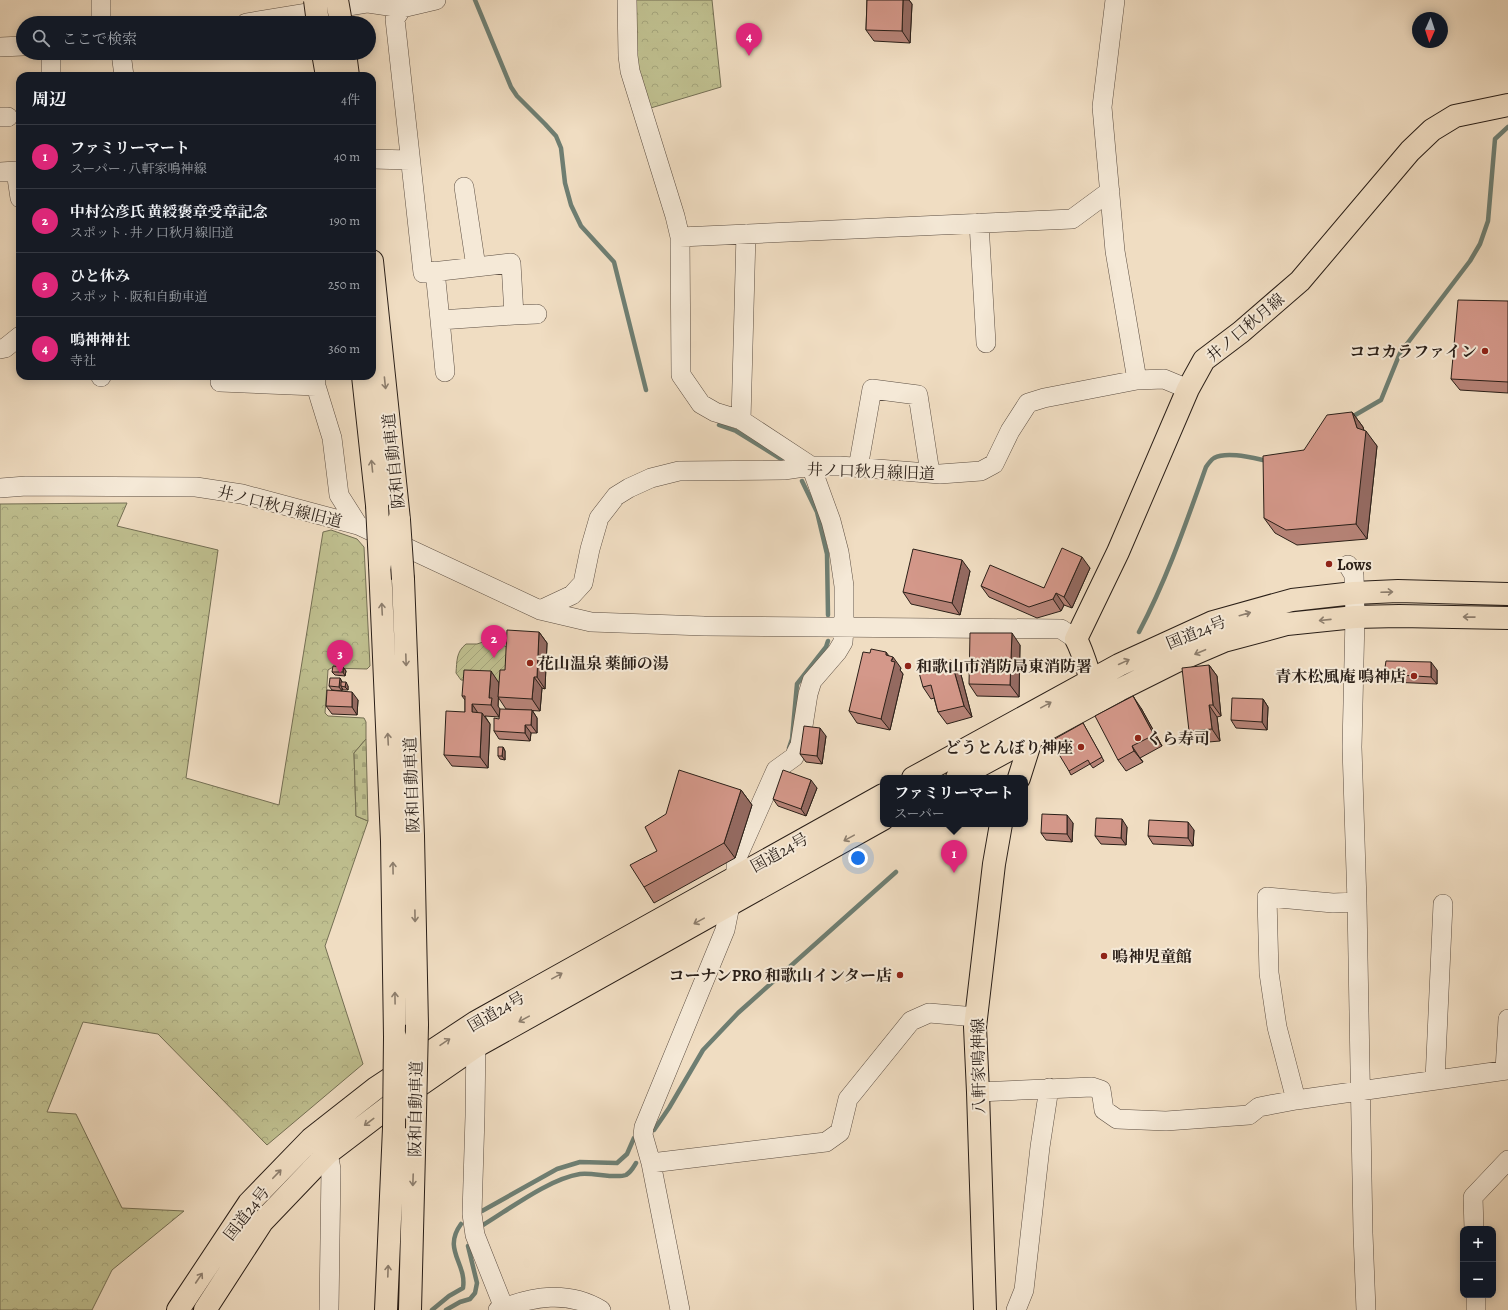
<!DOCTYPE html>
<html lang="ja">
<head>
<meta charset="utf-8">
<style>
  :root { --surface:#171b24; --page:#20242c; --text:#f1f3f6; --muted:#9ea1a6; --line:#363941; --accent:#db2777 }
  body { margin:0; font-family:Alegreya,"Noto Serif JP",serif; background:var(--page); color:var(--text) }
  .controls { position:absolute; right:12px; bottom:12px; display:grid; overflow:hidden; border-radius:8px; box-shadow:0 2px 10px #0003 }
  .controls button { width:36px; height:36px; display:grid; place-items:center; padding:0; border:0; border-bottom:1px solid var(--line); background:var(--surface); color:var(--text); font:20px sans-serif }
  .compass { position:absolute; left:1412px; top:12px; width:36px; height:36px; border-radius:50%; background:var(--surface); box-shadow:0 2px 10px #0003; rotate:183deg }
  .you { position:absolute; left:858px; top:858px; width:14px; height:14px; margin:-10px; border:3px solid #fff; border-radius:50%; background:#1a73e8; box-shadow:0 0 0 6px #1a73e833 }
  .badge { display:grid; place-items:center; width:26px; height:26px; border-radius:50%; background:var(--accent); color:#fff; font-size:13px; font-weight:700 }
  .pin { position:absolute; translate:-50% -33px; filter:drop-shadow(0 1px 2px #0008) }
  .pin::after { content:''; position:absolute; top:21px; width:14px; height:12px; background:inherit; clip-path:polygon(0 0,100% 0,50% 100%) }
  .popup { position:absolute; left:880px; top:775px; width:148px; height:52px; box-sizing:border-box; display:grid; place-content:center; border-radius:8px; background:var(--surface); filter:drop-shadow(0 1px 3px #0005); font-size:13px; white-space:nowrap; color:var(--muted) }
  .popup b { font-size:15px; color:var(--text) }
  .popup::after { content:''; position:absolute; left:50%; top:100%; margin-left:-8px; border:8px solid transparent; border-top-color:var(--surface) }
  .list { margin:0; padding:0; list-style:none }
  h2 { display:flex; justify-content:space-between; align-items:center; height:52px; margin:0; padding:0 16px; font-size:17px }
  h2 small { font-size:13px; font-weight:400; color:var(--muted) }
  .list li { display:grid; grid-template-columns:26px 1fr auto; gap:12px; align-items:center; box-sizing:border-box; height:64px; padding:0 16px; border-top:1px solid var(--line) }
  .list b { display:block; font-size:15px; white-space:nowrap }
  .list p { margin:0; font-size:13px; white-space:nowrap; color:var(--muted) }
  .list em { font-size:13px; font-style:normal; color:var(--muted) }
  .icon { flex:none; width:22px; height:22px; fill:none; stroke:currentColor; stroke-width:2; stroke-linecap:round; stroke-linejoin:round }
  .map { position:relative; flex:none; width:1508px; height:1310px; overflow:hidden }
  .search { position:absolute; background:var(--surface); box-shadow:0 2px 10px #0003; left:16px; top:16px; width:360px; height:44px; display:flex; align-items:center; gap:10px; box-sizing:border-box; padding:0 14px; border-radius:22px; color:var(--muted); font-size:15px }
  .panel { position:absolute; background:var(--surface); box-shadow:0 2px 10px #0003; left:16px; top:72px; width:360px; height:308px; border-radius:12px }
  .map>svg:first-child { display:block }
  .forest { fill:url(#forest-crowns); stroke:#746f54 }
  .cemetery { fill:url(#cemetery-stones); stroke:#746f54 }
  .garden { fill:url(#garden-furrows); stroke:#746f54 }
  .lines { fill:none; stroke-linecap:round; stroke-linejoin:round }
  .stream { stroke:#6e7e72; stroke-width:4.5 }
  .minor-casing { stroke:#5c4e42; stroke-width:20 }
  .major-casing { stroke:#2a1f18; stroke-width:24 }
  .highway-casing { stroke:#2a1f18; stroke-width:24 }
  .minor { stroke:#f5e9d7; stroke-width:19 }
  .major { stroke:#f0ddc2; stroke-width:22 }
  .highway { stroke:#f0ddc2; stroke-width:22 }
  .highway-bridge-casing { stroke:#2a1f18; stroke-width:24; stroke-linecap:butt }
  .highway-bridge { stroke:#f0ddc2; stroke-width:22 }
  .wall { fill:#b68377; stroke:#2a1f18 }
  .shaded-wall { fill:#946a61; stroke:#2a1f18 }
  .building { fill:#d4988a; stroke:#2a1f18 }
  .oneway { stroke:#8d7e6d }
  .poi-dot { fill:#8f2418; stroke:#f5e9d7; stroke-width:1.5 }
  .labels { text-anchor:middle; stroke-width:4; stroke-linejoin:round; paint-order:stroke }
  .street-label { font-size:16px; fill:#2a1f18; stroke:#f5e9d7 }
  .poi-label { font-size:16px; font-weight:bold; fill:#2a1f18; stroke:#f5e9d7; text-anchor:start }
</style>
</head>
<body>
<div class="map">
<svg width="1508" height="1310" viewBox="0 0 1508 1310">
  <defs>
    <pattern id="forest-crowns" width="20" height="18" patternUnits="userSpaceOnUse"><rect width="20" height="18" fill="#bfbf8f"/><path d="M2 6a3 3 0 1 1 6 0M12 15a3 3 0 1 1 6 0" fill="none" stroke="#a4a47b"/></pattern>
    <pattern id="cemetery-stones" width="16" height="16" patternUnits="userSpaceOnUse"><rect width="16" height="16" fill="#bfbf8f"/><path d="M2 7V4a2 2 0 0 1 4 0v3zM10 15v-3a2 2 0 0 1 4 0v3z" fill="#a4a47b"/></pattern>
    <pattern id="garden-furrows" width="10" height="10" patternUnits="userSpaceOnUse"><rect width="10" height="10" fill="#bfbf8f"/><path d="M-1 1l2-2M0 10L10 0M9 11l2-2" fill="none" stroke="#a4a47b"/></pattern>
  </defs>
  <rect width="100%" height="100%" fill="#f0ddc2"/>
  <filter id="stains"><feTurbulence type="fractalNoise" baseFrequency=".005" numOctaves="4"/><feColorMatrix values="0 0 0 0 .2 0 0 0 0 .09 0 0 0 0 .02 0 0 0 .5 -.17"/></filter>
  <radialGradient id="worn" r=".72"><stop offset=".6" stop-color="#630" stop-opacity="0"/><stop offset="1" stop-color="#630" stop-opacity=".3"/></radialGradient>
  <path class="forest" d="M629,0H712L721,87L644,110Z
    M127,503L117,526L218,550L186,778L279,805L323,532L331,530L357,539L364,547L370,666L367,669L331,668L328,670L325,713L328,716L364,718L366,722V739L354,753L356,816L368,821L325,946L363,1064L267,1145L158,1034L83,1022L47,1112L76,1114L122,1208L184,1211L112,1270L92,1310H0V504Z"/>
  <path class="cemetery" d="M366,739L368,821L356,816L354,753Z"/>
  <path class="garden" d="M486,641L503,645L510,649L505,682L461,680L456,673C457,661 456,652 466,644H477Z"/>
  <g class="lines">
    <path class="stream" d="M475,0L511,87L517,96L545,124L556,136L561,148L565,183L571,205L581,226L614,262L646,390
      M1350,418L1381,400L1400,353L1470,261L1480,244L1488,221L1495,139L1508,127
      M719,425L736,431L786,462
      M802,481L817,512L827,554L828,615
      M1139,632C1167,579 1186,523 1206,467C1208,464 1211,460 1214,458C1227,451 1253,458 1268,461
      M789,748L792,739L797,684L826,647L828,641
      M654,1130L669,1108L703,1050L738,1013L896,872
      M482,1211L557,1169L580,1162L617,1163L627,1154L634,1138
      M483,1225C511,1208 549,1179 580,1174C592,1172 615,1179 626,1175C631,1172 633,1168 636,1163
      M432,1310L449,1296L463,1288C467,1263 442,1250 461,1224
      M446,1310L460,1302L470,1299L475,1293L477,1283L468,1246"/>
    <g class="minor-casing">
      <path id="minor" d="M101,0V23
        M627,0L628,56L630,71L675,216L680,237L681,375L701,404L715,412L741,420L811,466L831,521L839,552L844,586V628L843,642L837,652L812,681L808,694L800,745L794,757L776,770L736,860V876L725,930L644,1127L643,1135L651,1163L680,1310
        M1115,0L1102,107L1115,251L1137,380
        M402,8L395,19L423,273L511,263L514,315L440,320L435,271
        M246,23L368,3L402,8L436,0
        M0,47L23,46
        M51,53V76
        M121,53L124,76
        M0,117H8
        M372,159L410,160
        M0,172L16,171L20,198
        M464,187L476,267
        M979,223L986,343
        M680,237L1072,219L1110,191
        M514,315L537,314
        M440,320L445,372
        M0,349L5,348L20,336
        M101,376V377
        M315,376L316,386L332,438L339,495L358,525
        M220,382L316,386
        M741,420L746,234
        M858,468L872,389L918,395L930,473
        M0,488L26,486L196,487L242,494L358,525L540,610L591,622L704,626L1061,629L1076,639
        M1348,565L1354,575L1355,617L1352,747L1357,902L1363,1233L1366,1310
        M540,610L572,595L583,583L590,549L599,518L616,496L629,488L651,478L679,471L784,470L811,466H840L940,474L981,471L994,464L1010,431L1028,403L1044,398L1137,380L1164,379L1188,389
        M476,1035L475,1116L472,1214L475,1235L504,1308
        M1505,1070L1508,1019
        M1435,1080L1443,904
        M978,1092L1092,1087L1101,1090L1104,1110L1117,1119L1166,1121L1249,1115L1259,1107L1296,1100L1508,1070
        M1296,1100L1277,1027L1269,973L1267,897L1333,903L1357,902
        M318,1145L328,1153L331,1169L329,1310
        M651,1163L826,1142L840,1132L848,1099L911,1021L929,1013L976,1017
        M1474,1229L1473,1197L1508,1160
        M1476,1295V1310
        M498,1310C533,1296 568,1290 601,1310
        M1016,1310L1024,1290L1040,1147L1049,1088"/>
    </g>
    <g class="major-casing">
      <path id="major" d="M1098,698C1089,679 1086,658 1076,639L1118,552L1188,389L1204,360L1241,332L1300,281L1410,151L1432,130L1455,116L1508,105
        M1019,778L1032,737L1027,724
        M985,1310L978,1092L975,1027L994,864L1001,824"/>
    </g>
    <g class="highway-casing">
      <path id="highway" d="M323,53L327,76
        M345,53L348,76
        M372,261L399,520
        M363,376L377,505
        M380,565L392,841L395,1037
        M403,579L413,836L417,1025
        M913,778L1119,665L1213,622L1292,600L1354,593L1398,591L1508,594
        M957,778L1119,690L1175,662L1224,641L1287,624L1355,617L1399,616L1508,618
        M178,1310L249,1203L311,1139L376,1088L476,1022L883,795
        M205,1310L262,1222L328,1153L391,1105L475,1047L883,819
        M386,1310L394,1128
        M410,1310L415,1113"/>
    </g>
    <use href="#minor" class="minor"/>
    <use href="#major" class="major"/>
    <use href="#highway" class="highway"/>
    <g class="highway-bridge-casing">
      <path id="highway-bridge" d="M315,0L318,23
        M337,0L341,23
        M377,505L380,565
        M399,520L403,579
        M415,1113L417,1025
        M394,1128L395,1037"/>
    </g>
    <use href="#highway-bridge" class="highway-bridge"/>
  </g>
  <path class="wall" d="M867,0H909L912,4L910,43L874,41L866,30Z
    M1508,301V393L1460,390L1451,379Z
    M1352,412L1363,427L1364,430L1377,446L1367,539L1297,545L1275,533L1264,518L1304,450Z
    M1090,568L1072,608L1064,605L1061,611L1037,618L989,597L981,586L1044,588Z
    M970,571L960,615L911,604L903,592Z
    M539,632L547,643L545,689L542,688L540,711L506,709L498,697Z
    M1020,645L1019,697L977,696L969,684Z
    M870,653L888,655L901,668L900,670L903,674L890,730L857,723L849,711Z
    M1209,665L1217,676L1221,716L1217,717L1220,741L1197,743L1189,731Z
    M343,667L346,671L345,676L335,675L332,672Z
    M1437,670V684L1390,682L1384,674Z
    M960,671L972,717L947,724L938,712L934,698L931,699L923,687Z
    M340,678L342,682L348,686V690H343L342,688V691L332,690L329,686Z
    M499,683L498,706L499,717L485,716L490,724L488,768L452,766L444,755L465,712V700L462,696Z
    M1263,699L1268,707L1267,730L1236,728L1231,720Z
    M358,700L357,715L332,714L326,706Z
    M1141,708L1162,746L1140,758L1143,762L1126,771L1118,760Z
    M532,710L537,718V733H531L530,741L499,739L494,731L499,719Z
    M1083,723L1104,761L1093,768L1090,764L1071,775L1069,771Z
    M826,736L822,764L806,762L800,754Z
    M503,747L505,751V760L500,759L498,756Z
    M817,788L806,816L778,806L773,799Z
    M741,790L752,805L735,858L654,903L644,887L657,851Z
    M1073,823L1072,842L1046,840L1041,833Z
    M1127,827L1126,845L1101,844L1095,836Z
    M1194,830L1193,846L1153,844L1148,836Z"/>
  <path class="shaded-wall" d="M903,0H909L912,4L910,43L902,31Z
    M1352,412L1363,427L1365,436L1366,431L1377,446L1367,539L1356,524L1357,428Z
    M1082,557L1090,568L1072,608L1064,597Z
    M962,560L970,571L960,615L952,603Z
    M1056,593L1064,605L1061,611L1053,599Z
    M539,632L547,643L545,689L537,677Z
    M1012,633L1020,645L1019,697L1010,685Z
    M886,652L892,660L893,657L901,668L900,670L903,674L890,730L881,719Z
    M951,660L960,671L972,717L964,706Z
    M1431,662L1437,670V684L1431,677Z
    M1209,665L1217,676L1221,716L1213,705Z
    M343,667L346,671L345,676L343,672Z
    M491,671L499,683L498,706L500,709L499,717L491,705L489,698Z
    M534,677L542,688L540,711L532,699Z
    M340,678L342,682L341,686L342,688V691L339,687Z
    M346,682L348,686V690L345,687Z
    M352,692L358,700L357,715L352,707Z
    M1133,696L1141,708L1162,746L1154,735Z
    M1263,699L1268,707L1267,730L1262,722Z
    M472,704L480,716L472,712Z
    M1209,705L1217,717L1220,741L1212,729Z
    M532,710L537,718V733L531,725Z
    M482,713L490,724L488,768L480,757Z
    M525,725L531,733L530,741L525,733Z
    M820,728L826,736L822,764L817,756Z
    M1132,746L1140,758L1143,762L1134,751Z
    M503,747L505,751V760L502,756Z
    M811,780L817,788L806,816L801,809Z
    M741,790L752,805L735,858L724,843Z
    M1067,815L1073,823L1072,842L1067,834Z
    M1122,819L1127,827L1126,845L1121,838Z
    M1188,822L1194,830L1193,846L1188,838Z"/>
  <path class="building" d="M867,0H903L902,31L866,30Z
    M1458,300L1508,301V382L1451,379Z
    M1352,412L1357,428L1366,431L1356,524L1286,530L1264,518L1263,456L1304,450L1327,415Z
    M1062,548L1082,557L1064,597L1056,593L1053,599L1029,607L981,586L990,565L1044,588Z
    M913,549L962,560L952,603L903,592Z
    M507,630L539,632L537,677H534L532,699L498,697L500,670H505Z
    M970,633H1012L1010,685L969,684Z
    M871,649L886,652V655L893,657L891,661L895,662L881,719L849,711L863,652L870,653Z
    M951,660L964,706L938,712L931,685L923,687L918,669Z
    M1386,661L1431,662V677L1384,674Z
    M1209,665L1213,705H1209L1212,729L1189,731L1182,668Z
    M333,666L343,667V672H332Z
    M464,670L491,671L489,698H492L491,705L472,704V712L482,713L480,757L444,755L446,711L465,712V696H462Z
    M330,678H340L339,687L329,686Z
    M341,682H346L345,687L341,686Z
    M327,690L352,692V707L326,706Z
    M1133,696L1154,735L1132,746L1134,751L1118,760L1095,716Z
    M1232,698L1263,699L1262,722L1231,720Z
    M500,709L532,710L531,725H525V733L494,731V718L499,719Z
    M1083,723L1102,757L1090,764L1088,760L1069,771L1051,741Z
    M804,726L820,728L817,756L800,754Z
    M498,747H503L502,756H498Z
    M679,770L741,790L724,843L644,887L630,865L657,851L645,827L666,814Z
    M783,770L811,780L801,809L773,799Z
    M1042,814L1067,815V834L1041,833Z
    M1096,818L1122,819L1121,838L1095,836Z
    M1149,820L1188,822V838L1148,836Z"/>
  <defs><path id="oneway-shaft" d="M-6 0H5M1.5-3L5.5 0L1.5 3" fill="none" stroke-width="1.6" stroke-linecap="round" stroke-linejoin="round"/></defs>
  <g class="oneway">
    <use href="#oneway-shaft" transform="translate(385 383) rotate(84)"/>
    <use href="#oneway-shaft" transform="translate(372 466) rotate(-96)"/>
    <use href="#oneway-shaft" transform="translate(1387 592) rotate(-2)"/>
    <use href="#oneway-shaft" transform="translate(382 609) rotate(-93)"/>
    <use href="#oneway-shaft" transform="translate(1245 614) rotate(-16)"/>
    <use href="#oneway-shaft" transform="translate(1469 617) rotate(-179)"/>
    <use href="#oneway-shaft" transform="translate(1325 620) rotate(174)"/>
    <use href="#oneway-shaft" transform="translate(1200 652) rotate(157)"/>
    <use href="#oneway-shaft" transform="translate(406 660) rotate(88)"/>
    <use href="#oneway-shaft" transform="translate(1124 662) rotate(-25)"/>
    <use href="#oneway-shaft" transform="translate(1046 705) rotate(-29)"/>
    <use href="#oneway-shaft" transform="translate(388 739) rotate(-93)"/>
    <use href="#oneway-shaft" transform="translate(849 838) rotate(151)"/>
    <use href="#oneway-shaft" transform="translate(393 868) rotate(-91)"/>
    <use href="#oneway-shaft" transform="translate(415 916) rotate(89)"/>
    <use href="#oneway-shaft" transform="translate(699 921) rotate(151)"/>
    <use href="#oneway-shaft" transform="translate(557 976) rotate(-29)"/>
    <use href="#oneway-shaft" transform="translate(395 998) rotate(-91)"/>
    <use href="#oneway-shaft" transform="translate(524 1019) rotate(151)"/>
    <use href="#oneway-shaft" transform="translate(445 1042) rotate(-34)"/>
    <use href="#oneway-shaft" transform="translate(369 1122) rotate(143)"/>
    <use href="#oneway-shaft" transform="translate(277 1174) rotate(-46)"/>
    <use href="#oneway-shaft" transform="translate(413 1180) rotate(92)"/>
    <use href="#oneway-shaft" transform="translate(388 1271) rotate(-88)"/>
    <use href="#oneway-shaft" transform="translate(199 1278) rotate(-56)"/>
  </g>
  <g class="poi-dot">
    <circle cx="1485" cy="351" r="4"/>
    <circle cx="1329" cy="564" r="4"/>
    <circle cx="530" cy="663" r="4"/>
    <circle cx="908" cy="666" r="4"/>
    <circle cx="1414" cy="676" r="4"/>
    <circle cx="1138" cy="738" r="4"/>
    <circle cx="1081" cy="747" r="4"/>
    <circle cx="1104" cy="956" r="4"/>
    <circle cx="900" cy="975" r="4"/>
  </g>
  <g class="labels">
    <g class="street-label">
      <text transform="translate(1245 327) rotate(-40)" y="6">井ノ口秋月線</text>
      <text transform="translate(393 461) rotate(-96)" y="6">阪和自動車道</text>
      <text transform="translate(871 471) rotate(2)" y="6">井ノ口秋月線旧道</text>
      <text transform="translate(280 506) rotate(14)" y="6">井ノ口秋月線旧道</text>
      <text transform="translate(1196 632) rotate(-22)" y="6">国道24号</text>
      <text transform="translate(411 785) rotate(-92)" y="6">阪和自動車道</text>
      <text transform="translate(779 852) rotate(-29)" y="6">国道24号</text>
      <text transform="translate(496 1011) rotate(-30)" y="6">国道24号</text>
      <text transform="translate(978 1066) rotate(-91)" y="6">八軒家鳴神線</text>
      <text transform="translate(415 1109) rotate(-89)" y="6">阪和自動車道</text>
      <text transform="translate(246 1213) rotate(-52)" y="6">国道24号</text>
    </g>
    <g class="poi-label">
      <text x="1477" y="357" text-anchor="end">ココカラファイン</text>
      <text x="1337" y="570">Lows</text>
      <text x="538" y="669">花山温泉 薬師の湯</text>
      <text x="916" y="672">和歌山市消防局東消防署</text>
      <text x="1406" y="682" text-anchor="end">青木松風庵 鳴神店</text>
      <text x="1146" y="744">くら寿司</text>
      <text x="1073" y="753" text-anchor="end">どうとんぼり神座</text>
      <text x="1112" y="962">嗚神児童館</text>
      <text x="892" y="981" text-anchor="end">コーナンPRO 和歌山インター店</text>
    </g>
  </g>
  <rect width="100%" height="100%" filter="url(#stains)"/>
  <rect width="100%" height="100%" fill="url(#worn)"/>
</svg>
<div class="controls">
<button>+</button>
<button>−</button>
</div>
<svg class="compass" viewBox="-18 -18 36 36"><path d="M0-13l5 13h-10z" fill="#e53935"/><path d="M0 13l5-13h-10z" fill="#9ea1a6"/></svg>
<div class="you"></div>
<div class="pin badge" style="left:954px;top:873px">1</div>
<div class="popup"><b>ファミリーマート</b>スーパー</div>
<div class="pin badge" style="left:494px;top:658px">2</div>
<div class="pin badge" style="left:340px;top:673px">3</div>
<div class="pin badge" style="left:749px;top:56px">4</div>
<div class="search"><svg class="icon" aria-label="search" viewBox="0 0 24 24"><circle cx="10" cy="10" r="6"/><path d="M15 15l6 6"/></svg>ここで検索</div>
<section class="panel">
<h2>周辺<small>4件</small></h2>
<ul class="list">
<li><span class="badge">1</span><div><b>ファミリーマート</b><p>スーパー · 八軒家鳴神線</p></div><em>40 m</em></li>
<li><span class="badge">2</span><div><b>中村公彦氏 黄綬褒章受章記念</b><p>スポット · 井ノ口秋月線旧道</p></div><em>190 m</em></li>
<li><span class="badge">3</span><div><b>ひと休み</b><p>スポット · 阪和自動車道</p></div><em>250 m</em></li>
<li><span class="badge">4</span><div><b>鳴神神社</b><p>寺社</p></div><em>360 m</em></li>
</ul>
</section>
</div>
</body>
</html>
